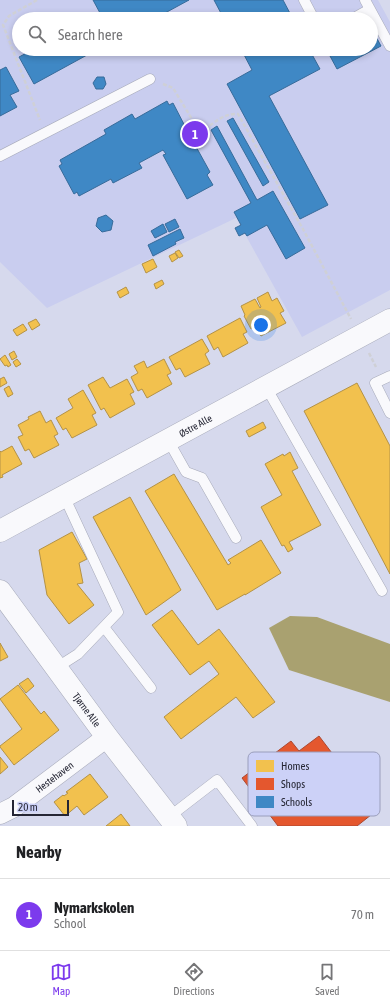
<!DOCTYPE html>
<html lang="en">
<head>
<meta charset="utf-8">
<style>
  :root { --surface:#fff; --page:#f6f6f6; --text:#202124; --muted:#757577; --line:#e0e0e0; --accent:#7c3aed }
  body { margin:0; font-family:"Asap Condensed",sans-serif; background:var(--page); color:var(--text) }
  .scale { position:absolute; left:12px; bottom:10px; width:57px; box-sizing:border-box; padding-left:4px; border:2px solid #252634; border-top:0; font-size:11px; line-height:14px; white-space:nowrap; color:#252634; -webkit-text-stroke:3px #ccd1f7; paint-order:stroke }
  .you { position:absolute; left:261px; top:325px; width:14px; height:14px; margin:-10px; border:3px solid #fff; border-radius:50%; background:#1a73e8; box-shadow:0 0 0 6px #1a73e833 }
  .badge { display:grid; place-items:center; width:26px; height:26px; border-radius:50%; background:var(--accent); color:#fff; font-size:13px; font-weight:700 }
  .pin { position:absolute; translate:-50% -50%; border:2px solid #fff; box-shadow:0 1px 4px #0006 }
  .list { margin:0; padding:0; list-style:none }
  h2 { display:flex; justify-content:space-between; align-items:center; height:52px; margin:0; padding:0 16px; font-size:17px }
  h2 small { font-size:13px; font-weight:400; color:var(--muted) }
  .list li { display:grid; grid-template-columns:26px 1fr auto; gap:12px; align-items:center; box-sizing:border-box; height:72px; padding:0 16px; border-top:1px solid var(--line) }
  .list b { display:block; font-size:15px; white-space:nowrap }
  .list p { margin:0; font-size:13px; white-space:nowrap; color:var(--muted) }
  .list em { font-size:13px; font-style:normal; color:var(--muted) }
  .icon { flex:none; width:22px; height:22px; fill:none; stroke:currentColor; stroke-width:2; stroke-linecap:round; stroke-linejoin:round }
  .map { position:relative; flex:none; width:390px; height:826px; overflow:hidden }
  .search { position:absolute; background:var(--surface); box-shadow:0 2px 6px #0003; left:12px; right:12px; top:12px; height:44px; display:flex; align-items:center; gap:10px; box-sizing:border-box; padding:0 14px; border-radius:22px; color:var(--muted); font-size:15px }
  .sheet { height:124px; background:var(--surface) }
  nav { display:flex; justify-content:space-around; align-items:center; box-sizing:border-box; height:56px; border-top:1px solid var(--line); background:var(--surface); font-size:11px; color:var(--muted) }
  nav a { display:grid; justify-items:center; gap:2px }
  nav .on { color:var(--accent) }
  .map>svg:first-child { display:block }
  .built { fill:#c9cdef; fill-rule:evenodd }
  .water { fill:#a9a170 }
  .homes { fill:#f2c14e; stroke:#b49246 }
  .shops { fill:#e4572e; stroke:#ab4830 }
  .schools { fill:#3f88c5; stroke:#376b9a }
  .lines { fill:none; stroke-linecap:round; stroke-linejoin:round }
  .service-casing { stroke:#a7aab9; stroke-width:11 }
  .minor-casing { stroke:#a7aab9; stroke-width:21 }
  .tertiary-casing { stroke:#a7aab9; stroke-width:23 }
  .path { stroke:#cfd0d6; stroke-width:2.5; stroke-dasharray:4 2; stroke-linecap:butt }
  .service { stroke:#f9f9fc; stroke-width:10 }
  .minor { stroke:#f9f9fc; stroke-width:20 }
  .tertiary { stroke:#f9f9fc; stroke-width:22 }
  .labels { text-anchor:middle; stroke-width:4; stroke-linejoin:round; paint-order:stroke }
  .street-label { font-size:10px; fill:#252634; stroke:#ccd1f7 }
  .key { fill:#ccd1f7; stroke:#9a9ebc; stroke-width:1 }
  .key-label { font-size:11px; fill:#252634 }
</style>
</head>
<body>
<div class="map">
<svg width="390" height="826" viewBox="0 0 390 826">
  <rect width="100%" height="100%" fill="#d6d9ed"/>
  <path class="built" d="M0,0H378L390,22V290L302,337L236,218L47,308L0,262ZM19,19H371V49H19Z"/>
  <path class="water" d="M290,616L317,617L390,644V702L289,670L269,628Z"/>
  <path class="homes" d="M179,250L183,256L179,258L175,252Z
    M175,253L178,258L172,262L169,256Z
    M153,259L157,267L146,273L142,264Z
    M162,280L164,284L156,289L154,284Z
    M126,287L129,293L120,298L117,292Z
    M268,292L272,301L277,298L284,311L280,313L286,323L261,336L255,327L251,329L244,316L245,315L241,306L255,299L260,308L261,307L257,298Z
    M240,318L247,332L243,334L248,343L223,357L218,347L214,350L207,336Z
    M36,319L40,325L32,330L28,323Z
    M23,324L27,330L17,336L13,330Z
    M202,339L209,351L205,354L210,364L185,377L180,368L176,370L169,357Z
    M14,351L17,357L12,360L9,354Z
    M5,355L11,365L8,367L7,365L5,366L0,359Z
    M17,359L21,364L16,367L13,362Z
    M164,359L171,373L167,375L172,384L147,398L142,389L138,391L131,377L138,373L134,366L144,361L147,368Z
    M4,377L7,383L0,387V379Z
    M103,377L110,388L127,379L134,392L130,394L135,404L110,418L104,408L101,410L88,385Z
    M357,383L390,446V574L304,411Z
    M9,386L13,394L8,397L4,389Z
    M83,390L96,413L92,415L97,425L72,438L66,428L63,430L56,418L73,408L68,399Z
    M40,411L46,423L51,420L58,434L54,436L59,445L34,458L29,449L25,451L18,437L23,435L18,425L29,419L28,417Z
    M263,422L266,428L249,437L246,431Z
    M12,446L22,464L2,475L3,477L0,478V451L1,452Z
    M290,452L298,468L292,471L321,525L289,542L293,549L288,552L284,545L282,546L261,507L282,495L265,464L283,454L284,456Z
    M174,474L228,565L231,563L228,560L261,540L281,573L245,595V594L217,610L145,491Z
    M130,497L181,590L146,615L93,517Z
    M72,532L87,559L79,563L83,583L77,584L94,605L69,624L47,595L39,550Z
    M172,610L198,645L219,629L275,702L253,718L236,697L181,739L164,717L219,674L209,661L190,675L152,625Z
    M0,643L8,657L0,661Z
    M28,678L34,686L26,693L19,684Z
    M18,685L41,714L44,711L59,730L14,765L0,747V746L22,729L0,699Z
    M0,757L8,767L0,774Z
    M90,774L108,797L84,815L77,806L65,816L54,802L63,795L64,796L68,793L66,792Z
    M121,814L130,826H106Z"/>
  <path class="shops" d="M319,736L376,811L357,826H278L242,778L291,741L299,751Z"/>
  <path class="schools" d="M93,0H189L154,19H89L100,13Z
    M214,0H283L293,19H224Z
    M374,33L381,46L337,69L330,56L344,49H371V34Z
    M34,49H98L34,84L19,57Z
    M241,49H309L320,69L269,96L328,205L300,219L227,84L252,70Z
    M6,67L19,91L10,95L17,107L0,116V70Z
    M97,77H104L106,84L103,89H96L93,83Z
    M167,101L169,105L173,103L188,132L185,133L187,137L184,139L187,142L189,141L191,145L194,143L210,172L207,175L213,185L187,199L163,155L166,154L163,150L139,163L142,168L113,183L111,179L79,196L77,192L74,194L59,166L62,164L60,160L106,134L104,130L132,114L135,119Z
    M233,118L269,182L263,186L227,121Z
    M217,126L257,200L273,191L305,248L286,259L267,225L247,236L245,233L239,236L235,228L241,225L234,212L251,203L211,130Z
    M106,215L113,221L111,230L102,232L96,226L98,218Z
    M175,219L179,227L169,232L165,224Z
    M163,224L167,232L155,238L151,231Z
    M180,229L184,238L175,242L176,244L153,256L148,245Z"/>
  <g class="lines">
    <g class="service-casing">
      <path id="service" d="M304,0L314,19
        M365,0L390,46
        M352,19L370,9
        M0,156L150,79
        M390,376L375,383L390,413
        M266,387L382,591
        M168,440L186,472L202,478L236,538
        M104,627L151,688
        M56,668L78,654L118,612L64,496
        M169,817L217,780L252,826"/>
    </g>
    <g class="minor-casing">
      <g id="minor">
        <path id="s1" d="M0,814L14,807L107,737"/>
      </g>
    </g>
    <g class="tertiary-casing">
      <g id="tertiary">
        <path id="s2" d="M0,531L390,320"/>
        <path id="s3" d="M0,591L107,737L176,826"/>
      </g>
    </g>
    <path class="path" d="M37,0L9,16L3,25L40,120
      M163,84L173,88L198,129L202,130L205,129C215,122 225,113 238,114L304,231L351,319
      M369,353L376,367"/>
    <use href="#service" class="service"/>
    <use href="#minor" class="minor"/>
    <use href="#tertiary" class="tertiary"/>
  </g>
  <g class="labels">
    <g class="street-label">
      <text dy="4" stroke="none"><textPath href="#s2" startOffset="222">Østre Alle</textPath></text>
      <text dy="4" stroke="none"><textPath href="#s3" startOffset="147">Tjørne Alle</textPath></text>
      <text dy="4" stroke="none"><textPath href="#s1" startOffset="66">Hestehaven</textPath></text>
    </g>
  </g>
  <rect x="248" y="752" width="132" height="64" rx="6" class="key"/>
  <rect x="256" y="760" width="18" height="12" fill="#f2c14e"/>
  <rect x="256" y="778" width="18" height="12" fill="#e4572e"/>
  <rect x="256" y="796" width="18" height="12" fill="#3f88c5"/>
  <g class="key-label">
    <text x="281" y="770">Homes</text>
    <text x="281" y="788">Shops</text>
    <text x="281" y="806">Schools</text>
  </g>
</svg>
<div class="scale">20 m</div>
<div class="you"></div>
<div class="pin badge" style="left:195px;top:134px">1</div>
<div class="search"><svg class="icon" aria-label="search" viewBox="0 0 24 24"><circle cx="10" cy="10" r="6"/><path d="M15 15l6 6"/></svg>Search here</div>
</div>
<section class="sheet">
<h2>Nearby<small></small></h2>
<ul class="list">
<li><span class="badge">1</span><div><b>Nymarkskolen</b><p>School</p></div><em>70 m</em></li>
</ul>
</section>
<nav>
<a class="on"><svg class="icon" aria-label="map" viewBox="0 0 24 24"><path d="M3 6l6-2 6 2 6-2v14l-6 2-6-2-6 2zM9 4v14M15 6v14"/></svg>Map</a>
<a><svg class="icon" aria-label="directions" viewBox="0 0 24 24"><path d="M12 3l9 9-9 9-9-9zM9 14v-3h6M13 9l2 2-2 2"/></svg>Directions</a>
<a><svg class="icon" aria-label="saved" viewBox="0 0 24 24"><path d="M7 4h10v16l-5-4-5 4z"/></svg>Saved</a>
</nav>
</body>
</html>
